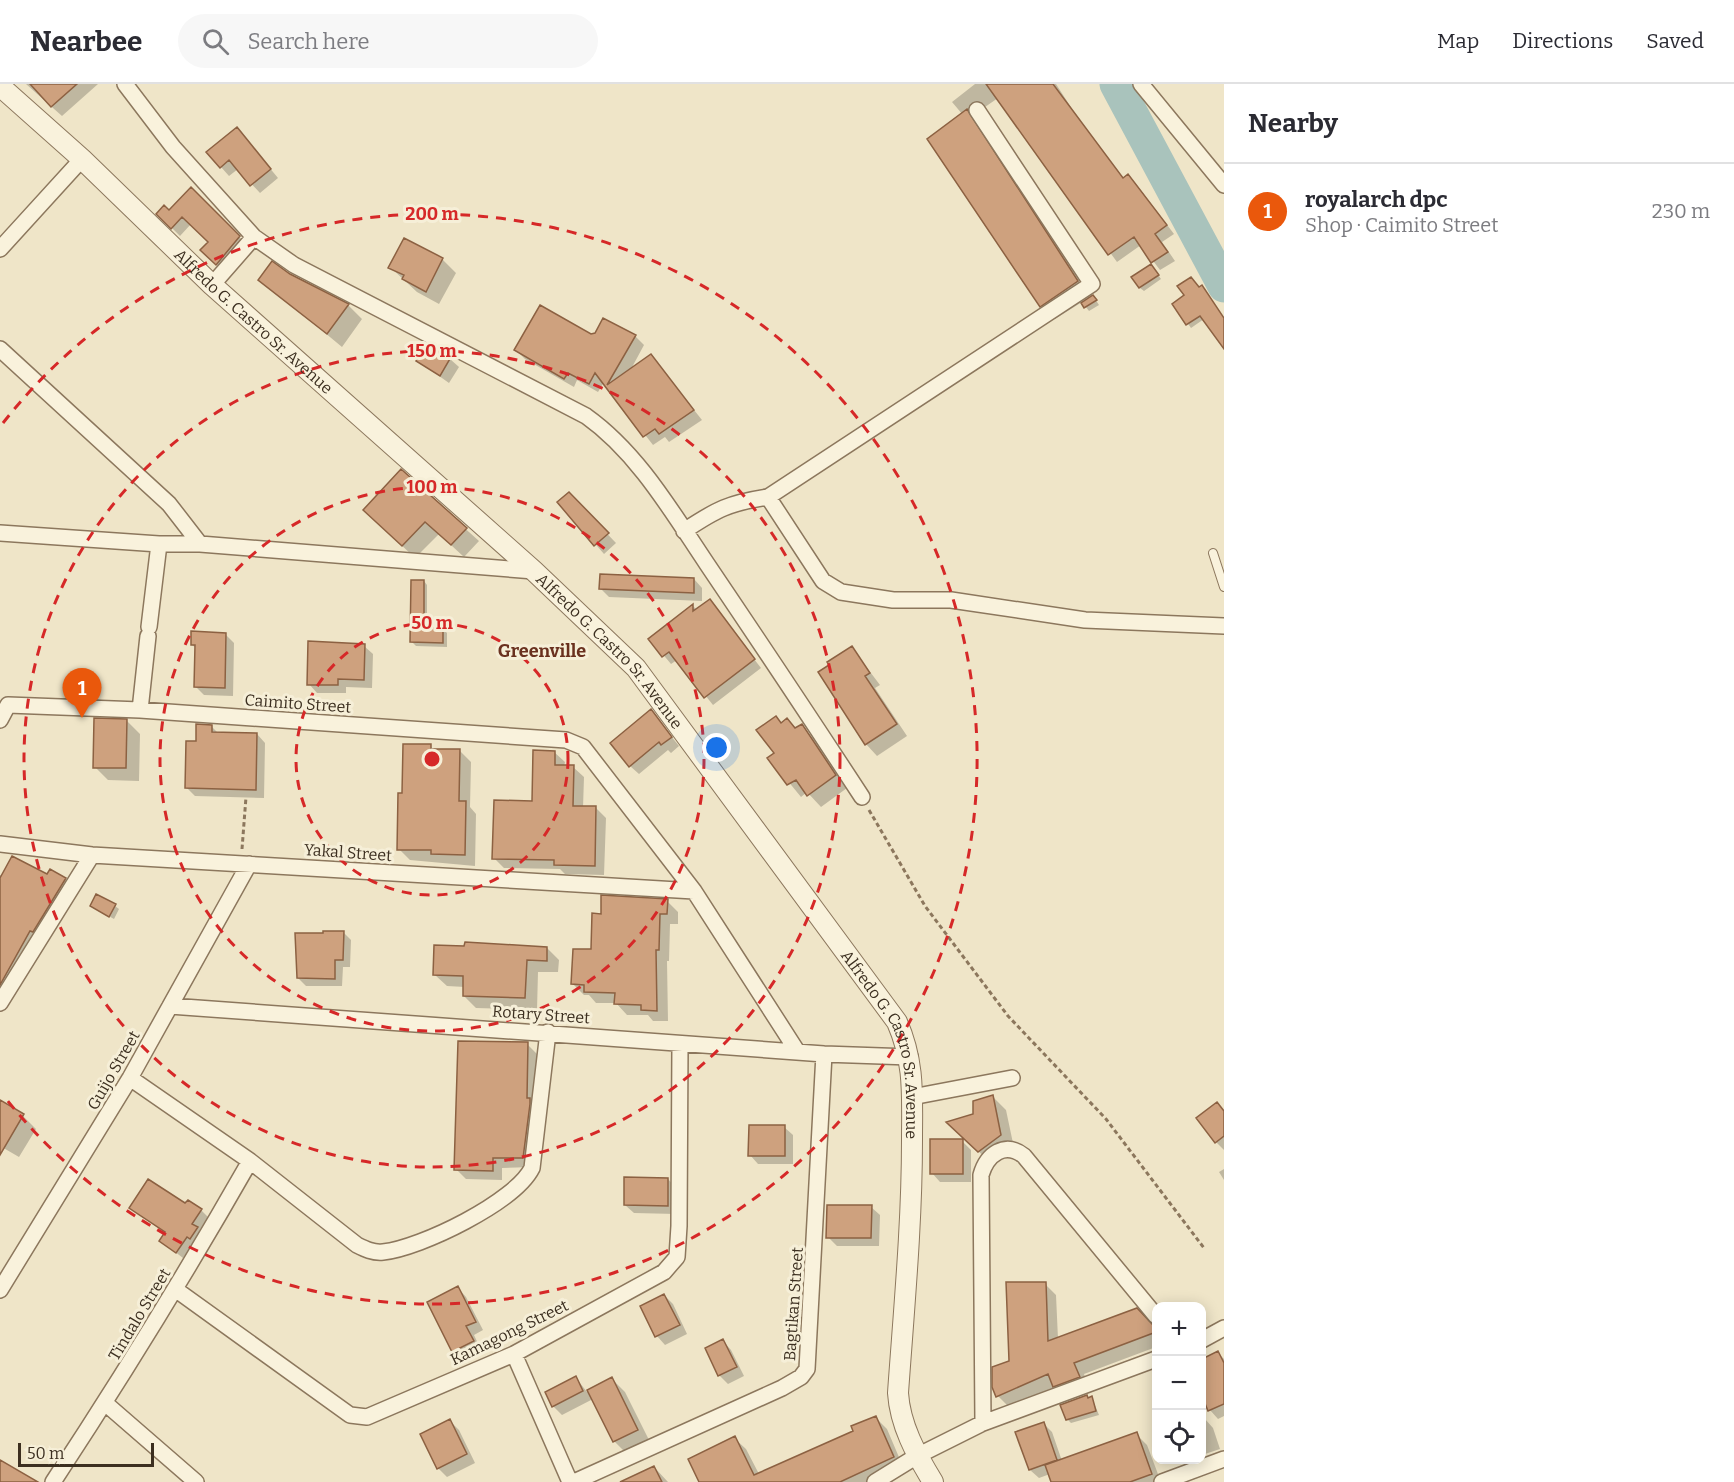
<!DOCTYPE html>
<html lang="en">
<head>
<meta charset="utf-8">
<style>
  :root { --surface:#fff; --page:#f7f7f7; --text:#2b2b33; --muted:#7c7c81; --line:#e1e1e2; --accent:#ea580c }
  body { margin:0; font-family:Bitter,serif; background:var(--page); color:var(--text) }
  .controls { position:absolute; right:18px; bottom:18px; display:grid; overflow:hidden; border-radius:12px; box-shadow:0 3px 15px #0003 }
  .controls button { width:54px; height:54px; display:grid; place-items:center; padding:0; border:0; border-bottom:2px solid var(--line); background:var(--surface); color:var(--text); font:30px sans-serif }
  .scale { position:absolute; left:18px; bottom:15px; width:136px; box-sizing:border-box; padding-left:6px; border:3px solid #3c2f20; border-top:0; font-size:16px; line-height:21px; white-space:nowrap; color:#3c2f20; -webkit-text-stroke:4px #f6efd8; paint-order:stroke }
  .you { position:absolute; left:717px; top:664px; width:21px; height:21px; margin:-15px; border:4px solid #fff; border-radius:50%; background:#1a73e8; box-shadow:0 0 0 9px #1a73e833 }
  .badge { display:grid; place-items:center; width:39px; height:39px; border-radius:50%; background:var(--accent); color:#fff; font-size:20px; font-weight:700 }
  .pin { position:absolute; translate:-50% -50px; filter:drop-shadow(0 2px 3px #0008) }
  .pin::after { content:''; position:absolute; top:32px; width:21px; height:18px; background:inherit; clip-path:polygon(0 0,100% 0,50% 100%) }
  .list { margin:0; padding:0; list-style:none }
  h2 { display:flex; justify-content:space-between; align-items:center; height:78px; margin:0; padding:0 24px; font-size:26px }
  h2 small { font-size:20px; font-weight:400; color:var(--muted) }
  .list li { display:grid; grid-template-columns:39px 1fr auto; gap:18px; align-items:center; box-sizing:border-box; height:96px; padding:0 24px; border-top:2px solid var(--line) }
  .list b { display:block; font-size:22px; white-space:nowrap }
  .list p { margin:0; font-size:20px; white-space:nowrap; color:var(--muted) }
  .list em { font-size:20px; font-style:normal; color:var(--muted) }
  .icon { flex:none; width:33px; height:33px; fill:none; stroke:currentColor; stroke-width:2; stroke-linecap:round; stroke-linejoin:round }
  .map { position:relative; flex:none; width:1224px; height:1398px; overflow:hidden }
  header { display:flex; align-items:center; gap:36px; box-sizing:border-box; height:84px; padding:0 30px; background:var(--surface); border-bottom:2px solid var(--line) }
  header strong { font-size:28px }
  nav { display:flex; gap:33px; margin-inline-start:auto; font-size:21px }
  .search { width:420px; height:54px; background:var(--page); display:flex; align-items:center; gap:15px; box-sizing:border-box; padding:0 21px; border-radius:33px; color:var(--muted); font-size:22px }
  main { display:flex }
  aside { flex:1; background:var(--surface) }
  .map>svg:first-child { display:block }
  .shadow { fill:#0003 }
  .lines { fill:none; stroke-linecap:round; stroke-linejoin:round }
  .river { stroke:#a9c3bc; stroke-width:33 }
  .building { fill:#cea17e; stroke:#8c6142; stroke-width:1.5 }
  .service-casing { stroke:#8c775d; stroke-width:10 }
  .minor-casing { stroke:#8c775d; stroke-width:18 }
  .tertiary-casing { stroke:#8c775d; stroke-width:22 }
  .path { stroke:#8c775d; stroke-width:3; stroke-dasharray:4.5 3; stroke-linecap:butt }
  .service { stroke:#f9f2dc; stroke-width:8 }
  .minor { stroke:#f9f2dc; stroke-width:15 }
  .tertiary { stroke:#f9f2dc; stroke-width:20 }
  .ring { fill:none; stroke:#d62828; stroke-width:3; stroke-dasharray:10 8 }
  .labels { text-anchor:middle; stroke-width:6; stroke-linejoin:round; paint-order:stroke }
  .street-label { font-size:16px; fill:#3c2f20; stroke:#f6efd8 }
  .neighbourhood-label { font-size:18px; font-weight:bold; fill:#6a311f; stroke:#f6efd8 }
  .centre { fill:#d62828; stroke:#f6efd8; stroke-width:3 }
  .ring-label { font-size:18px; text-anchor:middle; font-weight:bold; fill:#d62828; stroke:#f6efd8; stroke-width:6; stroke-linejoin:round; paint-order:stroke }
</style>
</head>
<body>
<header>
<strong>Nearbee</strong>
<div class="search"><svg class="icon" aria-label="search" viewBox="0 0 24 24"><circle cx="10" cy="10" r="6"/><path d="M15 15l6 6"/></svg>Search here</div>
<nav><a>Map</a><a>Directions</a><a>Saved</a></nav>
</header>
<main>
<div class="map">
<svg width="1224" height="1398" viewBox="0 0 1224 1398">
  <rect width="100%" height="100%" fill="#efe5c8"/>
  <path class="shadow" d="M26,0H98L62,32Z
    M975,0H1056L1083,42L1124,95L1136,100L1174,150L1162,158L1175,177L1160,186L1141,161L1117,178L998,14L972,32L981,41L1099,221L1089,227L1082,218L1055,235L1041,222L963,31L952,18Z
    M245,54L278,94L260,109L238,85L229,92L221,83Z
    M191,105L247,161L225,188L210,174V158L191,140L180,152L158,130L169,128Z
    M405,156L443,176L456,189L439,220L417,208L390,183Z
    M1154,185L1161,195L1144,207L1140,204Z
    M289,191L348,221L362,235L342,263L260,195Z
    M1206,207L1224,234V256L1204,235L1191,244L1174,220Z
    M604,236L636,253L644,261L630,287L651,272L702,336L669,358L665,353L653,361L604,298L598,308L577,296L574,303L525,275L516,266L596,251Z
    M427,262L450,275L459,283L449,299L418,277Z
    M401,387L479,457L464,473L439,450L415,474L377,438Z
    M569,410L616,459L604,470L559,418Z
    M694,495L702,504V517L609,513L601,505Z
    M424,497L427,501V545H443L447,549V563L416,562L412,558Z
    M709,517L761,584L713,621L677,576L671,580L651,556L693,522L697,526Z
    M226,551L234,559L233,612L204,611L196,603V564L192,561Z
    M364,562L373,570L372,604L346,603V609H317L309,600Z
    M852,564L880,601L875,604L907,652L877,672L866,660L820,589Z
    M651,627L679,662L671,669L668,666L639,690L630,682Z
    M787,636L797,645L801,642L813,654L847,704L821,723L807,708L801,713L769,674L776,669L782,640Z
    M127,637L140,650L139,697L108,696L95,683Z
    M211,642L219,650H257L265,659L264,714L195,712L186,703L197,659Z
    M430,662L434,666L460,667L471,678L470,723L476,730L475,782L410,776L399,765L403,711Z
    M554,668L565,678L564,683H573L584,693L583,724H596L606,734L604,791L565,790L560,785L504,784L494,774L533,718Z
    M0,791L65,795L74,804L0,921Z
    M667,817L678,828V840H670L669,877H667L668,937H653L648,931H627L616,919H596L589,911H584L573,900L592,867L602,831Z
    M91,822H115L119,825L114,835Z
    M343,848L351,856L350,883H343L342,902H306L298,894Z
    M547,864L559,876L558,888H538L537,926L476,924L464,912L465,903L447,902L435,891Z
    M527,960L537,970L533,1083L502,1084V1096L466,1095L456,1085Z
    M993,1013L1006,1026L1014,1064L992,1080L961,1051Z
    M0,1018L23,1032L36,1045L19,1073L0,1062Z
    M1217,1020L1224,1027V1066L1216,1058Z
    M784,1043L793,1051V1080H758L750,1071Z
    M962,1057L971,1066V1098H940L932,1089Z
    M1224,1085V1096L1219,1088Z
    M668,1095L676,1104V1130L634,1129L625,1121Z
    M186,1121L201,1126L208,1133L199,1147L203,1151L197,1161L194,1158L183,1174L161,1157L166,1150L131,1124Z
    M871,1123L880,1131L879,1162H837L828,1153Z
    M1045,1200L1056,1211L1058,1255L1136,1226L1156,1246V1263L1084,1290L1090,1304L1066,1313L1055,1303L1009,1323L998,1312Z
    M458,1204L466,1213L483,1246L474,1251L481,1266L462,1276L453,1267Z
    M664,1211L673,1220L687,1250L665,1261L657,1252Z
    M723,1257L731,1266L744,1292L728,1300L719,1291Z
    M1218,1269L1224,1275V1332L1218,1335L1210,1326L1202,1308V1276Z
    M576,1294L587,1308L612,1295L625,1308L651,1360L628,1371L615,1358L593,1315L562,1331L553,1322Z
    M1092,1314L1099,1331L1071,1339L1067,1335Z
    M876,1334L887,1345L904,1385L876,1398H701L734,1354L746,1365L759,1390L855,1348Z
    M1205,1335L1213,1344L1220,1365L1202,1371V1337Z
    M450,1337L459,1346L475,1379L447,1393L438,1384Z
    M1043,1339L1052,1348L1062,1377L1136,1350L1147,1361L1161,1398H1053L1050,1390L1039,1394L1030,1386Z
    M654,1383L668,1398H632Z"/>
  <g class="lines">
    <path class="river" d="M1116,0L1224,202"/>
  </g>
  <path class="building" d="M30,0H77L51,23Z
    M986,0H1053L1123,94L1128,90L1167,141L1155,150L1168,168L1151,179L1134,153L1108,171Z
    M967,25L1078,197L1040,223L927,55Z
    M237,43L271,85L250,102L229,76L220,84L206,68Z
    M191,103L240,152L216,181L200,166L208,158L182,133L171,145L156,130L164,121L169,126Z
    M404,154L443,174L426,208L402,195L404,191L388,184Z
    M272,177L290,190L349,220L327,250L258,196Z
    M1151,180L1159,191L1139,204L1131,193Z
    M1191,193L1199,203L1202,201L1224,234V265L1200,232L1186,241L1172,220L1184,211L1177,202Z
    M1093,211L1097,216L1084,224L1081,219Z
    M540,221L591,250L595,249L603,234L636,251L607,301L651,270L694,326L659,350L655,345L643,353L595,289L589,300L568,289L564,295L514,266Z
    M426,260L451,273L440,292L416,277Z
    M401,385L467,444L451,461L425,438L402,462L363,426Z
    M569,408L609,449L594,462L557,418Z
    M600,490L694,494V509L599,505Z
    M411,496H424V543L443,544V559L410,558Z
    M710,515L755,575L704,614L669,568L662,573L648,555L693,520V527Z
    M191,547L226,549L225,604L194,603L195,561H191Z
    M308,557L365,560L364,596L338,595V601H307Z
    M852,562L870,589L865,592L897,640L865,661L818,588L829,581L827,578Z
    M651,625L672,653L661,661L659,658L629,683L610,659Z
    M776,632L781,639L787,634L795,644L802,640L836,691L807,712L796,696L787,701L767,674L774,669L756,646Z
    M94,634L127,635L126,684H93Z
    M196,640L212,641V648L257,649L256,706L185,704L186,657H196Z
    M403,660H431V665H460L459,717H466L465,771L431,770V766H397L398,709H402Z
    M533,666L555,667V681H574L573,722H596L595,782L554,781V776L492,775L494,716L532,717Z
    M12,772L47,790L50,785L66,794L33,848L30,847L0,901V794Z
    M96,810L116,820L109,833L90,822Z
    M601,811L668,815L667,830H660L659,866H656L657,927L641,926V921L614,920L615,909L584,908V901L571,900L573,865H591L592,829L601,830Z
    M323,847H344L343,876H335V895L297,894L295,849H323Z
    M465,858L547,863V877L527,876L525,914L463,912V892L433,891L434,861L464,862Z
    M458,957L528,958L527,1014H530V1020L523,1074H493V1087L454,1086Z
    M993,1011L1001,1051L978,1068L946,1038L973,1030V1017Z
    M0,1016L24,1030L0,1071Z
    M1217,1018L1224,1027V1052L1215,1059L1196,1034Z
    M749,1041H785V1072H748Z
    M930,1055H963V1090H930Z
    M624,1093L668,1094V1122L624,1121Z
    M148,1095L185,1119L188,1116L202,1125L192,1140L198,1143L190,1155L187,1153L176,1169L159,1157L165,1148L129,1124Z
    M827,1121H872L871,1154H826Z
    M1006,1198H1046L1048,1257L1137,1224L1153,1241L1156,1248L1074,1279L1080,1293L1053,1303L1048,1290L996,1313L992,1303V1283L1009,1277Z
    M458,1202L476,1238L466,1242L474,1257L452,1268L427,1218Z
    M664,1210L680,1241L655,1253L640,1222Z
    M723,1255L737,1283L718,1292L705,1264Z
    M1218,1267L1224,1279V1320L1208,1327L1202,1312V1275Z
    M576,1292L583,1307L552,1323L545,1308Z
    M612,1293L638,1346L613,1358L587,1306Z
    M1087,1311L1088,1314L1092,1312L1096,1327L1066,1336L1060,1321Z
    M876,1332L894,1373L840,1398H699L688,1375L735,1352L754,1391L853,1347L851,1342Z
    M450,1335L467,1370L437,1385L420,1350Z
    M1044,1338L1057,1376L1029,1386L1015,1348Z
    M1137,1348L1152,1390L1130,1398H1051L1045,1381Z
    M0,1376L38,1398H0Z
    M654,1382L662,1398H620Z"/>
  <g class="lines">
    <g class="service-casing">
      <path id="service" d="M1213,469L1224,503"/>
    </g>
    <g class="minor-casing">
      <path id="minor" d="M125,0L173,63L254,153L294,181L586,332C638,369 672,428 707,480C759,557 811,635 862,713
        M1141,0L1224,101
        M0,165L82,75
        M212,201L254,153
        M0,265L169,420L200,460
        M768,413L823,497L841,508L893,516H951L1085,536L1224,542
        M684,447C717,425 729,419 768,413L1092,200L977,26
        M0,449L159,460H200L534,487
        M149,543L159,460
        M140,626L148,552
        M0,636L8,621L140,626L566,656L583,663L694,807L797,967
        M0,760L92,771L694,807
        M0,919L92,771
        M170,922L824,970L910,973
        M130,994L250,1077L357,1161C365,1165 373,1169 383,1168C421,1164 515,1118 532,1084L548,948
        M912,1013L1012,994
        M175,1205L350,1331L367,1333L514,1270L664,1188L677,1173L679,1142L680,960
        M0,1206L130,994L249,780
        M1202,1256L1224,1244
        M514,1270L570,1398
        M105,1319L196,1398
        M983,1339L981,1091C987,1070 1005,1057 1024,1072L1156,1232
        M53,1398C122,1293 188,1186 250,1077
        M574,1398L782,1304L801,1293L807,1285L824,970
        M875,1398L917,1372L983,1339L1156,1275
        M1162,1398L1224,1375"/>
    </g>
    <g class="tertiary-casing">
      <g id="tertiary">
        <path id="s1" d="M0,2L82,75L212,201L534,487L636,584L897,938C915,979 912,1012 912,1056C912,1140 904,1224 898,1309C900,1341 916,1370 933,1398"/>
      </g>
    </g>
    <path class="path" d="M869,726L925,822L1008,932L1106,1035L1204,1164
      M242,765L246,713"/>
    <use href="#service" class="service"/>
    <use href="#minor" class="minor"/>
    <use href="#tertiary" class="tertiary"/>
  </g>
  <g class="ring">
    <circle cx="432" cy="675" r="136"/>
    <circle cx="432" cy="675" r="272"/>
    <circle cx="432" cy="675" r="408"/>
    <path d="M3 339A545 545 0 1 1 3 1011"/>
  </g>
  <g class="labels">
    <g class="street-label">
      <text dy="6" stroke="none"><textPath href="#s1" startOffset="346">Alfredo G. Castro Sr. Avenue</textPath></text>
      <text dy="6" stroke="none"><textPath href="#s1" startOffset="832">Alfredo G. Castro Sr. Avenue</textPath></text>
      <text transform="translate(298 619) rotate(4)" y="6">Caimito Street</text>
      <text transform="translate(348 768) rotate(4)" y="6">Yakal Street</text>
      <text transform="translate(541 930) rotate(4)" y="6">Rotary Street</text>
      <text dy="6" stroke="none"><textPath href="#s1" startOffset="1318">Alfredo G. Castro Sr. Avenue</textPath></text>
      <text transform="translate(113 986) rotate(-60)" y="6">Guijo Street</text>
      <text transform="translate(793 1220) rotate(-86)" y="6">Bagtikan Street</text>
      <text transform="translate(139 1230) rotate(-59)" y="6">Tindalo Street</text>
      <text transform="translate(509 1248) rotate(-26)" y="6">Kamagong Street</text>
    </g>
    <g class="neighbourhood-label">
      <text x="542" y="573">Greenville</text>
    </g>
  </g>
  <circle cx="432" cy="675" r="9" class="centre"/>
  <g class="ring-label">
    <text x="432" y="136">200 m</text>
    <text x="432" y="273">150 m</text>
    <text x="432" y="409">100 m</text>
    <text x="432" y="545">50 m</text>
  </g>
</svg>
<div class="controls">
<button>+</button>
<button>−</button>
<button><svg class="icon" aria-label="locate" viewBox="0 0 24 24"><circle cx="12" cy="12" r="6"/><path d="M12 2v4M12 18v4M2 12h4M18 12h4"/></svg></button>
</div>
<div class="scale">50 m</div>
<div class="you"></div>
<div class="pin badge" style="left:82px;top:634px">1</div>
</div>
<aside>
<h2>Nearby<small></small></h2>
<ul class="list">
<li><span class="badge">1</span><div><b>royalarch dpc</b><p>Shop · Caimito Street</p></div><em>230 m</em></li>
</ul>
</aside>
</main>
</body>
</html>
